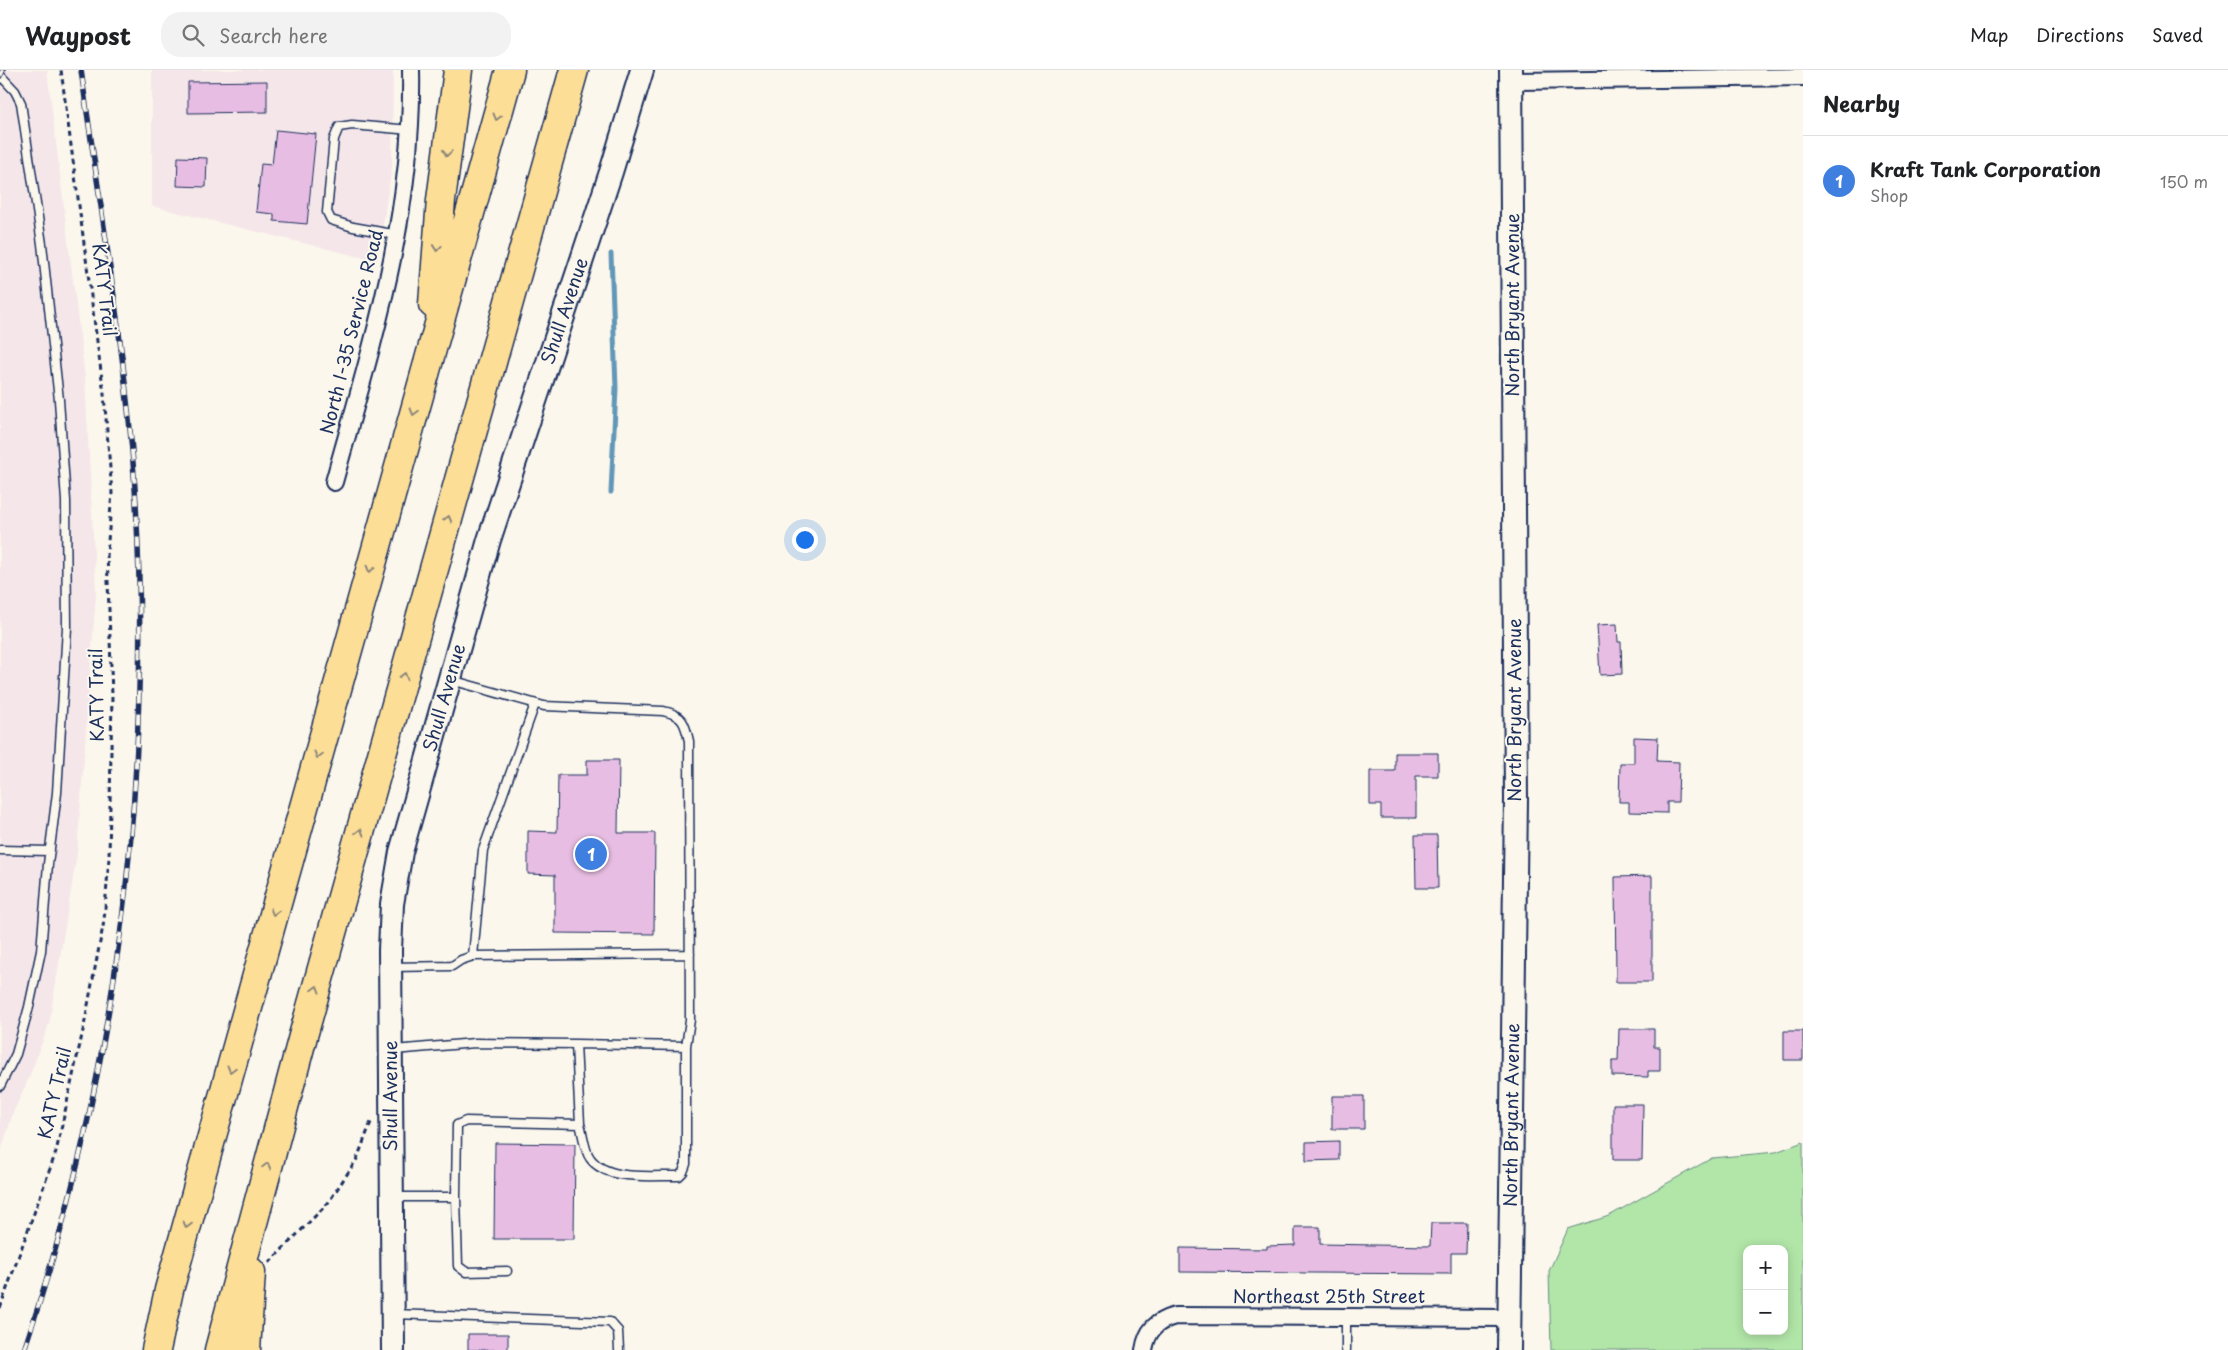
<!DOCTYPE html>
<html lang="en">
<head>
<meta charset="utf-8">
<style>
  :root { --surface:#fff; --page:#f2f2f2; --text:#202124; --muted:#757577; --line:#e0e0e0; --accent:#0b8043 }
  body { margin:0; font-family:"Playpen Sans",sans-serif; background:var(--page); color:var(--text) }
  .controls { position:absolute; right:15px; bottom:15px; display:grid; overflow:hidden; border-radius:10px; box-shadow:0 2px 12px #0003 }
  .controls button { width:45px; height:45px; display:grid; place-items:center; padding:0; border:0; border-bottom:1px solid var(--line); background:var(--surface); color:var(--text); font:25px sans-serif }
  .you { position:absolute; left:804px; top:469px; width:18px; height:18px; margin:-12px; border:4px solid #fff; border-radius:50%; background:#1a73e8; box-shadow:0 0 0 8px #1a73e833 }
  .badge { display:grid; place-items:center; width:32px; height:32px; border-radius:50%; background:var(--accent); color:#fff; font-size:16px; font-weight:700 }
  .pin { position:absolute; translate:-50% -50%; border:2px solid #fff; box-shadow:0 1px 5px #0006 }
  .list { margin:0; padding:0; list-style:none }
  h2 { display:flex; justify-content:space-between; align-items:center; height:65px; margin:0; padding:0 20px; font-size:21px }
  h2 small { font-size:16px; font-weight:400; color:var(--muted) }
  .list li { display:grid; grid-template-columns:32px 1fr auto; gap:15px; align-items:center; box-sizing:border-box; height:90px; padding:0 20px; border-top:1px solid var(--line) }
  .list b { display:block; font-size:19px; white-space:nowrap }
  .list p { margin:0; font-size:16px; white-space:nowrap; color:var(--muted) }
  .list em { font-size:16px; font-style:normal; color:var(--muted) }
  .icon { flex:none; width:28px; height:28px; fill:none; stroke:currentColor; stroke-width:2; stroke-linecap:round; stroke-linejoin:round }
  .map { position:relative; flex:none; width:1803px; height:1280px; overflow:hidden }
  header { display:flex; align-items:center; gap:30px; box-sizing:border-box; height:70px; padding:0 25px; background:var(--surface); border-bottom:1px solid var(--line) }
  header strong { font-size:24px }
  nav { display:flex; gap:28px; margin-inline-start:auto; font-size:18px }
  .search { width:350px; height:45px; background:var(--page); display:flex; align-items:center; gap:12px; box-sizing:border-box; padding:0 18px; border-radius:20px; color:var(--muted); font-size:19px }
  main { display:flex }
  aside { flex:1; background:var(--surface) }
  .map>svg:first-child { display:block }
  .built { fill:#f5e6e9 }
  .green { fill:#b2e6a8; stroke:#668a83; fill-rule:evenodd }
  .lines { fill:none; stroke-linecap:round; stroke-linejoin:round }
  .stream { stroke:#6297b7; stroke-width:5 }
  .building { fill:#e8bde3; stroke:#1b2f5e }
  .lane-casing { stroke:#1b2f5e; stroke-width:11 }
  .street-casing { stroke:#1b2f5e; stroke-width:20 }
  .secondary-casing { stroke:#1b2f5e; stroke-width:26 }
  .highway-casing { stroke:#1b2f5e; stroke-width:31 }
  .path { stroke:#1b2f5e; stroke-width:3; stroke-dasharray:5 4; stroke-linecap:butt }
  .lane { stroke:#fbf7ec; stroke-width:8 }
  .street { stroke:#fbf7ec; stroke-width:16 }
  .secondary { stroke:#fbf7ec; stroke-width:22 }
  .highway { stroke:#fcde96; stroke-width:28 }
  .rail-casing { stroke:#1b2f5e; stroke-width:5.5 }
  .rail { stroke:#fbf7ec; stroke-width:4; stroke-dasharray:11; stroke-linecap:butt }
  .oneway { stroke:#8c867a }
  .labels { text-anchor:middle; stroke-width:4; stroke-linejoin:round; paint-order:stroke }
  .street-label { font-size:18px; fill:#1b2f5e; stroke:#fbf7ec }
</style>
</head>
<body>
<header>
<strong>Waypost</strong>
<div class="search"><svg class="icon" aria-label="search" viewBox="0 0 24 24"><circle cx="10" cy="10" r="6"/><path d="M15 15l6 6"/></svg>Search here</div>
<nav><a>Map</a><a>Directions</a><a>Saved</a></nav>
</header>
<main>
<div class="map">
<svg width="1803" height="1280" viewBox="0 0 1803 1280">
  <rect width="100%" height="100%" fill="#fbf7ec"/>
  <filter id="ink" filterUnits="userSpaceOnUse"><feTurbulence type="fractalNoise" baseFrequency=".02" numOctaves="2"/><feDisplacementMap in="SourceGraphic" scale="10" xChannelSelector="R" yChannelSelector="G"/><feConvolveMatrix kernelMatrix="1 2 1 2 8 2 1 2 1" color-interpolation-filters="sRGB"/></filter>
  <g filter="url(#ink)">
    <path class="built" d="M0,0H47L85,308L96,523L77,784L49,954L30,1005L13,1043L0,1084Z
      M152,0H393L392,96L377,191L152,136Z"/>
    <path class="green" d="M1803,1072V1280H1551L1549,1201L1568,1159L1609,1146L1712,1088L1776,1082ZM1747,1179H1784V1261H1747Z"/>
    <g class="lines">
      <path class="stream" d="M611,184L616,318L611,422"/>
    </g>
    <path class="building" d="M267,11V42L188,43V12Z
      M276,60L316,64L307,154L274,151V144L256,142L261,94L272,95Z
      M178,87L207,88L206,117L177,116Z
      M1617,554L1618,572H1621L1622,604L1600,605L1597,555Z
      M1634,667L1658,668L1657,691L1679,692L1678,732H1667V743L1629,742V732H1619L1620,693H1634Z
      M1395,683H1438V706H1416V748H1381V735H1370V701H1395Z
      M587,690H619L618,763H655L654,864L555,863V805L528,804V761L557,762L558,705H587Z
      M1415,765H1437L1438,818H1416Z
      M1652,806V912H1616L1615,807Z
      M1619,959H1654V977H1660V1001H1648V1007L1612,1006V991H1618Z
      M1784,961H1803V990H1784Z
      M1332,1026H1364V1059H1332Z
      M1613,1034H1643L1642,1090H1613Z
      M1339,1071V1090L1306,1091V1072Z
      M495,1073L575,1074L574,1169H494Z
      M1431,1153H1467L1466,1183H1451V1204L1180,1202V1178L1267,1179V1176L1295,1175V1157H1320V1174L1430,1176Z
      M468,1264H508V1280H468Z"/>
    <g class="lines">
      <g class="lane-casing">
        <path id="lane" d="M0,5L15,21L21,33L42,174L59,330L66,431L67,558L57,723L48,794L41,881L29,937L16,984L0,1016
          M398,165L353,157L331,150L327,142L334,69L339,57L352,55L411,60
          M451,610L544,636L663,641C683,645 685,653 689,671L690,950L686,976L576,974
          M0,780L50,781
          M473,886L483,780L535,634
          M392,897L452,896L461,890L473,886L690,884
          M580,1054C583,1063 584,1080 590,1088C607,1112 653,1105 679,1106L683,1102L686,1094V976
          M394,1127H456L457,1055L466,1051L580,1054L576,974L475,973L394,980
          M456,1127L458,1196L466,1202L507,1201
          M394,1244L610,1252L618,1261L619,1280
          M1346,1280V1247"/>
      </g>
      <g class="street-casing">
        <path id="street" d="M1511,11L1803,7
          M334,412C372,275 414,145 411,0
          M1144,1280C1147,1261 1156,1251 1175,1246L1509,1248"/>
      </g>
      <g class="secondary-casing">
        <g id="secondary">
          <path id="s1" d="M393,1280L390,880L392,834L401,782L489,470L611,102L642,0"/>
          <path id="s2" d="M1509,1280L1516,729L1511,0"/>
        </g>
      </g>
      <g class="highway-casing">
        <path id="highway" d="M433,234L441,130L458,0
          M156,1280L169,1220L510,0
          M219,1280L303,966L574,0
          M246,1280L251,1202"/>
      </g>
      <path class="path" d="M269,1193L328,1133L357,1089L371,1052
        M0,1238L56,1082L84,956L104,851L109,788L112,626L107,483L112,423L104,324L61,0"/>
      <use href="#lane" class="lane"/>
      <use href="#street" class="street"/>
      <use href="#secondary" class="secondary"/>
      <use href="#highway" class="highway"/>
      <g class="rail-casing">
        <path id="rail" d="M0,6L3,0
          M24,1280C116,1008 152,719 136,433C127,289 101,143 81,0"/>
      </g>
      <use href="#rail" class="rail"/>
    </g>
    <defs><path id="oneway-chevron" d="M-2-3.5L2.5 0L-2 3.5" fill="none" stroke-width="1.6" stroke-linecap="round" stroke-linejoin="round" transform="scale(1.25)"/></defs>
    <g class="oneway">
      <use href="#oneway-chevron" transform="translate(497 47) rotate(105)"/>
      <use href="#oneway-chevron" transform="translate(447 83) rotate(98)"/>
      <use href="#oneway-chevron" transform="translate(437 178) rotate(95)"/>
      <use href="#oneway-chevron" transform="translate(414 342) rotate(106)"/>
      <use href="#oneway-chevron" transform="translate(448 449) rotate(-74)"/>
      <use href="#oneway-chevron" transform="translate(370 499) rotate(106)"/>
      <use href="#oneway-chevron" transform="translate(404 606) rotate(-74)"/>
      <use href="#oneway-chevron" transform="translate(318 685) rotate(105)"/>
      <use href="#oneway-chevron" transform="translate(360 762) rotate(-74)"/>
      <use href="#oneway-chevron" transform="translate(274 842) rotate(105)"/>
      <use href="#oneway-chevron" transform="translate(316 919) rotate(-74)"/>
      <use href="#oneway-chevron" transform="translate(231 999) rotate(105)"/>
      <use href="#oneway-chevron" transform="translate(267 1096) rotate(-75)"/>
      <use href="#oneway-chevron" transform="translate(187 1155) rotate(105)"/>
    </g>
  </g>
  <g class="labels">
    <g class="street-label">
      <text transform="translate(104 220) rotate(83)" y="6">KATY Trail</text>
      <text transform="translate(1513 235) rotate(-90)" y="6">North Bryant Avenue</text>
      <text dy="6" stroke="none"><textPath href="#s1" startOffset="1064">Shull Avenue</textPath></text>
      <text transform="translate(352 262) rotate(-76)" y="6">North I-35 Service Road</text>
      <text transform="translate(97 625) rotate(-91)" y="6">KATY Trail</text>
      <text dy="6" stroke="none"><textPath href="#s1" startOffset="659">Shull Avenue</textPath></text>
      <text transform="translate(1515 640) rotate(-90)" y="6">North Bryant Avenue</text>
      <text transform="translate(55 1023) rotate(-77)" y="6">KATY Trail</text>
      <text transform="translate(391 1026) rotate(-90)" y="6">Shull Avenue</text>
      <text dy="6" stroke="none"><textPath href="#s2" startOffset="235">North Bryant Avenue</textPath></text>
      <text x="1329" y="1233">Northeast 25th Street</text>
    </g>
  </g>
</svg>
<div class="controls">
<button>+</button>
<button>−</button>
</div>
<div class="you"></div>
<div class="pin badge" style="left:591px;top:784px;background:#3f7fe0">1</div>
</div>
<aside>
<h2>Nearby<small></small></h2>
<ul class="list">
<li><span class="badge" style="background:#3f7fe0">1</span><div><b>Kraft Tank Corporation</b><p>Shop</p></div><em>150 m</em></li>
</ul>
</aside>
</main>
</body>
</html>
